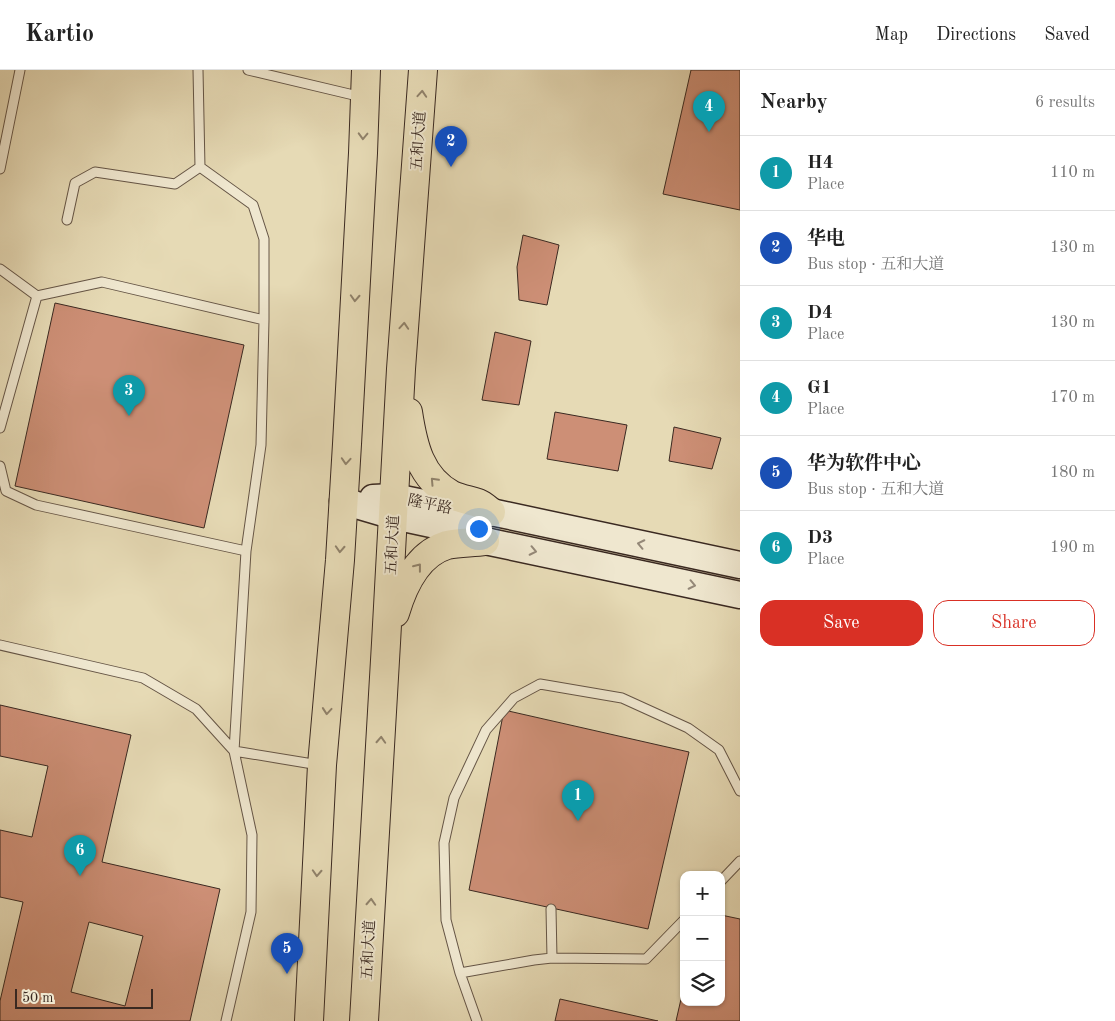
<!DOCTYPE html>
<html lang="en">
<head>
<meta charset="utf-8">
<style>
  :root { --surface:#fff; --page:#f2f2f2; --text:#222; --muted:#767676; --line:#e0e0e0; --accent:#d93025 }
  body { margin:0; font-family:"Old Standard TT","Noto Serif SC",serif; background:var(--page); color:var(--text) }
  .controls { position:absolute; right:15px; bottom:15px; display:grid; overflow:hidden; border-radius:10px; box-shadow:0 1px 4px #0004 }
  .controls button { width:45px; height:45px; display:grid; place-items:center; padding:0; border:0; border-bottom:1px solid var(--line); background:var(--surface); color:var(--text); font:25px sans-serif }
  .scale { position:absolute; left:15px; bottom:12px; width:138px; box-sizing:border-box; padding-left:5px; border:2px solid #3a2921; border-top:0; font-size:14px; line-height:18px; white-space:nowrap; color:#3a2921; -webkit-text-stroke:4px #efe7cf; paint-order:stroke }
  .you { position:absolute; left:478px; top:458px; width:18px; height:18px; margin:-12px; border:4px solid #fff; border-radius:50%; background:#1a73e8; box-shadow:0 0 0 8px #1a73e833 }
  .badge { display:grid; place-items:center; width:32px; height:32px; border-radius:50%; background:var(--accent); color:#fff; font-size:16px; font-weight:700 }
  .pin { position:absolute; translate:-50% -41px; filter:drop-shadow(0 1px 2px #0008) }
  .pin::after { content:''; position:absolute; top:26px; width:18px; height:15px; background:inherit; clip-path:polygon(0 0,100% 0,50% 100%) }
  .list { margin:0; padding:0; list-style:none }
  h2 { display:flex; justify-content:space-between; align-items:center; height:65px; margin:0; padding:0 20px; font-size:21px }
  h2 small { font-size:16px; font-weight:400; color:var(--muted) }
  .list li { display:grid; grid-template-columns:32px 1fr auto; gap:15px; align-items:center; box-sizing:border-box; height:75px; padding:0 20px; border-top:1px solid var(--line) }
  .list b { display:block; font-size:19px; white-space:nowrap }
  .list p { margin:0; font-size:16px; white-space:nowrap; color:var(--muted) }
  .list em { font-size:16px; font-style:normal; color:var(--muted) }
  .actions { display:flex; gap:10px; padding:15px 20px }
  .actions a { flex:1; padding:11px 0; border:1px solid var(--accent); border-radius:15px; text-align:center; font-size:18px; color:var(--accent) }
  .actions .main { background:var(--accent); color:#fff }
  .icon { flex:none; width:28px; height:28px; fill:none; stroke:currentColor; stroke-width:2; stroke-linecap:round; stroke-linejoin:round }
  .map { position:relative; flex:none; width:740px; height:951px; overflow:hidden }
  header { display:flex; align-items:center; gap:30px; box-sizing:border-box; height:70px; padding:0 25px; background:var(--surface); border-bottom:1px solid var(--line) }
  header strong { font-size:24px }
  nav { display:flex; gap:28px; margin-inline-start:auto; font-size:18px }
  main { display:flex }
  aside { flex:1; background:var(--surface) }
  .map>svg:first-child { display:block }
  .building { fill:#cd8f76; stroke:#3a2921; fill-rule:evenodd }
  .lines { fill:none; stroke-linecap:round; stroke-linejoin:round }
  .service-casing { stroke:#655546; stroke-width:11 }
  .secondary-casing { stroke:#3a2921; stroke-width:29 }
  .primary-casing { stroke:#3a2921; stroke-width:30 }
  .service { stroke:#efe7cf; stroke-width:9 }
  .secondary { stroke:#efe7cf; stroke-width:26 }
  .primary { stroke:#e6dab5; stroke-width:28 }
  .oneway { stroke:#90826b }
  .oneway2 { stroke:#948878 }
  .labels { text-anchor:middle; stroke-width:4; stroke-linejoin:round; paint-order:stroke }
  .street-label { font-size:15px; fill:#3a2921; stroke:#efe7cf }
</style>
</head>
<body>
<header>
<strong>Kartio</strong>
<nav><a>Map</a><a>Directions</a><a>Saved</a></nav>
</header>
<main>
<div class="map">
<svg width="740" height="951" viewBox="0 0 740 951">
  <rect width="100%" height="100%" fill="#e6dab5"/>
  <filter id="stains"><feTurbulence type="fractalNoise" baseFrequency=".004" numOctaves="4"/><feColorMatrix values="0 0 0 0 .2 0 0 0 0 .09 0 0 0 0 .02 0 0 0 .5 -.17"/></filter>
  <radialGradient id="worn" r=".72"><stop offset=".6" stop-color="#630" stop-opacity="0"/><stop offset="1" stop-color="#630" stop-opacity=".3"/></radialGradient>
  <path class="building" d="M691,0H740V140L663,124Z
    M523,165L559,175L547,235L519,230L517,197Z
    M55,233L244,275L204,458L15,416Z
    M495,262L531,271L519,335L482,330Z
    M555,342L627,355L618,401L547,389Z
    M674,357L721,368L712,399L669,391Z
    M0,635L131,665L102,792L220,819L190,951H0V931L23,832L0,827V760L32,767L48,696L0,686ZM89,852L143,866L125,936L71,922Z
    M504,640L689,682L648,859L469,820Z
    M721,845L740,849V951H676L684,916V932H721Z
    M560,929L658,951H555Z"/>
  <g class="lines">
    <g class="service-casing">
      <path id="service" d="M198,0L200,97
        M248,0L362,27
        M200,97L253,135L264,169V250
        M0,99L20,0
        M67,150L75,113L95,102L175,114L200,97
        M0,199L37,226L102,212L264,250L261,375L246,481L36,435L6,421L0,396
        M0,358L37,226
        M246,481L234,681L319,695
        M0,575L143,608L196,639L234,681L252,765L251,842L226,951
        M721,811L740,791
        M552,888L646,889L684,850
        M460,903L446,850L444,773L454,728L486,660L514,628L540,614L622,628L688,658L719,680L740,721
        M477,951L460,903L534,890L552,888L551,839"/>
    </g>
    <g class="secondary-casing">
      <path id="secondary" d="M373,428L394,427L477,444L491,442L740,495
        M343,431L394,446L473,463L485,471L740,525"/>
    </g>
    <g class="primary-casing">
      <path id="primary" d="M408,342C413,375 420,408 452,425C461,429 469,430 478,433C483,435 487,439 491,442
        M395,543C403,516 417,484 447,475C459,472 473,473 485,471
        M309,951L322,695L340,490L347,374L363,83L366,0
        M364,951L386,573L401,299L423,0"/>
    </g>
    <use href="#service" class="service"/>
    <use href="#secondary" class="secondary"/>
    <use href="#primary" class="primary"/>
  </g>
  <defs><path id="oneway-chevron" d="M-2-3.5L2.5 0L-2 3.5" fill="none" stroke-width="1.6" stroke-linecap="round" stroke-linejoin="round" transform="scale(1.25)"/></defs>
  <g class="oneway">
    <use href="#oneway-chevron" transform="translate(422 24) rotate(-86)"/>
    <use href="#oneway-chevron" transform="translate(363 66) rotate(92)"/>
    <use href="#oneway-chevron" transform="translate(355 228) rotate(93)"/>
    <use href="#oneway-chevron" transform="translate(404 256) rotate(-86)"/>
    <use href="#oneway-chevron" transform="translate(346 391) rotate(94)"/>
    <use href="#oneway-chevron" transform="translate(434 411) rotate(-133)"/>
    <use href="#oneway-chevron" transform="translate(340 479) rotate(93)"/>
    <use href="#oneway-chevron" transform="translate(418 497) rotate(-52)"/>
    <use href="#oneway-chevron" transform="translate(327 641) rotate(95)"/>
    <use href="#oneway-chevron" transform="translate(381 670) rotate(-87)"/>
    <use href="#oneway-chevron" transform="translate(317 803) rotate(93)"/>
    <use href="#oneway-chevron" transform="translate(371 832) rotate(-87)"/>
  </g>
  <g class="oneway2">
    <use href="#oneway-chevron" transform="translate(641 474) rotate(-168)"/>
    <use href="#oneway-chevron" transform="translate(533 481) rotate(12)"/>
    <use href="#oneway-chevron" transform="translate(692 515) rotate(12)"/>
  </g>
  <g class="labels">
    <g class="street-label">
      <text transform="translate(418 71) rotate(-86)" y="5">五和大道</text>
      <text transform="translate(430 434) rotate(12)" y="5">隆平路</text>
      <text transform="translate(392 475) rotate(-87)" y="5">五和大道</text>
      <text transform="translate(368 880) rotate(-87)" y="5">五和大道</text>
    </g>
  </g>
  <rect width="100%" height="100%" filter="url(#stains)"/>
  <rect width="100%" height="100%" fill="url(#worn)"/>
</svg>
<div class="controls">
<button>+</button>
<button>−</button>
<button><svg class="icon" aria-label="layers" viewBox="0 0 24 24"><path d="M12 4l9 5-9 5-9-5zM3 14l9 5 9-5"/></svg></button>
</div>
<div class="scale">50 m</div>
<div class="you"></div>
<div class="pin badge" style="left:578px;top:751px;background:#0f9aa8">1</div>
<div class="pin badge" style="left:451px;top:97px;background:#1a4fb4">2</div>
<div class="pin badge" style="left:129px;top:346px;background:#0f9aa8">3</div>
<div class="pin badge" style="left:709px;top:62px;background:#0f9aa8">4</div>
<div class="pin badge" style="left:287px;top:904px;background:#1a4fb4">5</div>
<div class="pin badge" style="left:80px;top:806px;background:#0f9aa8">6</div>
</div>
<aside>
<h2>Nearby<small>6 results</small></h2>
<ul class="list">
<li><span class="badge" style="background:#0f9aa8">1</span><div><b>H4</b><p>Place</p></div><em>110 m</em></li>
<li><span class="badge" style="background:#1a4fb4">2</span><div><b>华电</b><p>Bus stop · 五和大道</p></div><em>130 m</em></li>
<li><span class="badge" style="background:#0f9aa8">3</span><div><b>D4</b><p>Place</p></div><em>130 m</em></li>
<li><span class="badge" style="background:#0f9aa8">4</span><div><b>G1</b><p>Place</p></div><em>170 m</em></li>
<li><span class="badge" style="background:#1a4fb4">5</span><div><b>华为软件中心</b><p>Bus stop · 五和大道</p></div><em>180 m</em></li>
<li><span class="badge" style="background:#0f9aa8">6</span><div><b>D3</b><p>Place</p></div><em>190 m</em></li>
</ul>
<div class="actions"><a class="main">Save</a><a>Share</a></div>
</aside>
</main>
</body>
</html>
